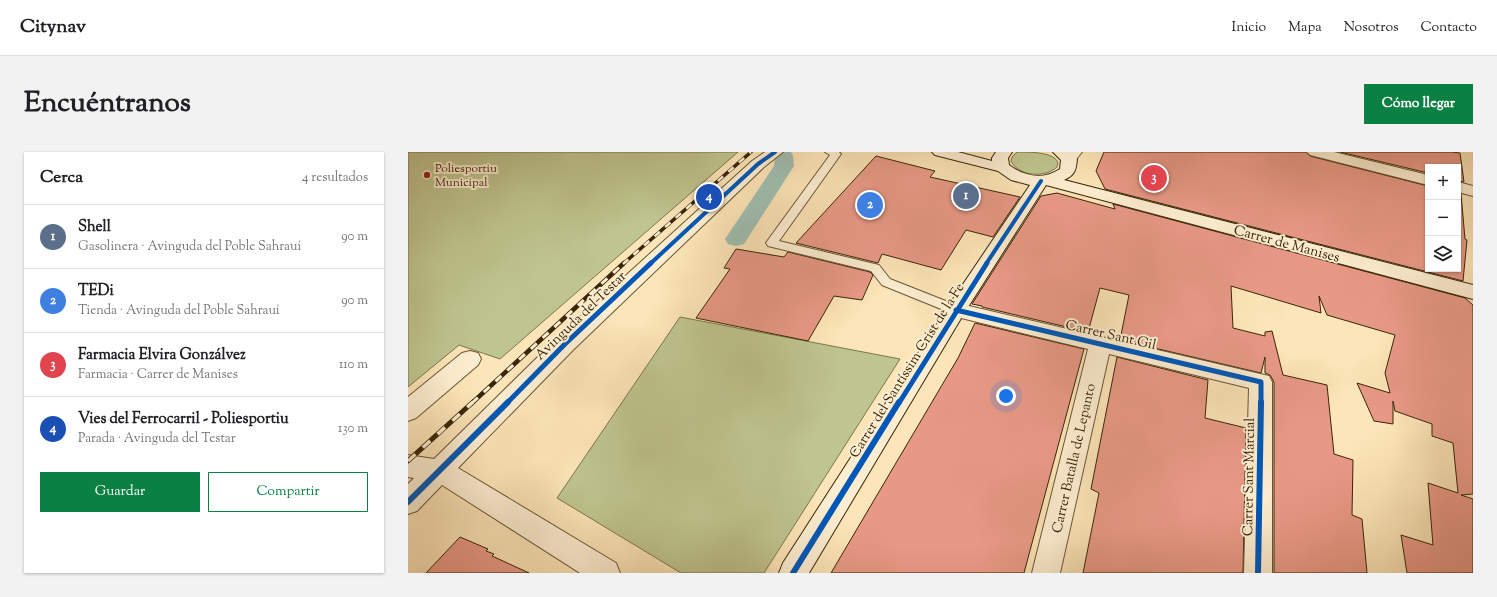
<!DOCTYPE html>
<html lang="es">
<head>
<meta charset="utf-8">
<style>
  :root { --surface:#fff; --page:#f2f2f2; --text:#202124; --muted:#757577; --line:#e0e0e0; --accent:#0b8043 }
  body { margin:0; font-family:"Sorts Mill Goudy",serif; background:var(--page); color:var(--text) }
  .controls { position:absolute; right:12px; top:12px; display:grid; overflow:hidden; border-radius:0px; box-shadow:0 1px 3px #0004 }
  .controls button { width:36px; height:36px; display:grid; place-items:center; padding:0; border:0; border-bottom:1px solid var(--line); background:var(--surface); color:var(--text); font:20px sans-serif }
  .you { position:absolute; left:598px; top:244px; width:14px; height:14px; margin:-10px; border:3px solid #fff; border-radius:50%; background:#1a73e8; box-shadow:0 0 0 6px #1a73e833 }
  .badge { display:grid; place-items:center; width:26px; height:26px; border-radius:50%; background:var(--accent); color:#fff; font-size:13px; font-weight:700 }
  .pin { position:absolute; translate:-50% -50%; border:2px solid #fff; box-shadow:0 1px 4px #0006 }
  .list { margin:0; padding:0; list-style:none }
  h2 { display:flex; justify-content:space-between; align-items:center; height:52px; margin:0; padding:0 16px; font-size:17px }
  h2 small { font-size:13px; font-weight:400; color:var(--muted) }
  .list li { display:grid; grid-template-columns:26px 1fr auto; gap:12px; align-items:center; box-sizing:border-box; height:64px; padding:0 16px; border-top:1px solid var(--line) }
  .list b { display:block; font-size:15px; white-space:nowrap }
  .list p { margin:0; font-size:13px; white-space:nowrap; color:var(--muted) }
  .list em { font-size:13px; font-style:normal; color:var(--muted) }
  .actions { display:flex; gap:8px; padding:12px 16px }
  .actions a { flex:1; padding:9px 0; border:1px solid var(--accent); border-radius:0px; text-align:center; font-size:14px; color:var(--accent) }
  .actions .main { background:var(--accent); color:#fff }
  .icon { flex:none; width:22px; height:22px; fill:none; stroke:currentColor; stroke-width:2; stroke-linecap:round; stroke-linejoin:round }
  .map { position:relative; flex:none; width:1065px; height:421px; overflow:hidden; border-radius:0px }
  header { display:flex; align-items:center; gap:24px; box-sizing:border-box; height:56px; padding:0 20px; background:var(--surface); border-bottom:1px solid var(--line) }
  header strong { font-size:19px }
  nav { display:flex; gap:22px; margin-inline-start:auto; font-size:14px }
  .intro { display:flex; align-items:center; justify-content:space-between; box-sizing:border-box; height:96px; padding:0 24px }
  h1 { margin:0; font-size:28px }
  .button { padding:10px 18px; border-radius:0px; background:var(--accent); color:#fff; font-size:14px; font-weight:700 }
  main { display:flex; gap:24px; padding:0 24px }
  aside { flex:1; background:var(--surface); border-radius:0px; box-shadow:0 1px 3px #0004 }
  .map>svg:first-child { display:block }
  .green { fill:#bfc58f; stroke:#7c754c }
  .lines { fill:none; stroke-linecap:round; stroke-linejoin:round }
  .canal { fill:#9fbfb1; fill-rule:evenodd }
  .building { fill:#e89986; stroke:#392508 }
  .lane-casing { stroke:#6a5534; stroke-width:2 }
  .street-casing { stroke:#6a5534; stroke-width:2 }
  .secondary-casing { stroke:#392508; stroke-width:2 }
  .lane { fill:#fdeed1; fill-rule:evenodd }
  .street { fill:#fdeed1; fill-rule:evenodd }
  .secondary { fill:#fdeed1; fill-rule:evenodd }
  .rail-far2-casing { stroke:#392508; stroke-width:3.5 }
  .rail-far1-casing { stroke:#392508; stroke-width:4.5 }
  .rail-casing { stroke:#392508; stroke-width:5 }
  .rail-far2 { stroke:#fdeed1; stroke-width:2.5; stroke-dasharray:7; stroke-linecap:butt }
  .rail-far1 { stroke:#fdeed1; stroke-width:3; stroke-dasharray:8; stroke-linecap:butt }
  .rail { stroke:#fdeed1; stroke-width:3.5; stroke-dasharray:10; stroke-linecap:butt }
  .cycleway-far2-casing { stroke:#fdeed1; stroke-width:6 }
  .cycleway-far1-casing { stroke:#fdeed1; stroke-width:8 }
  .cycleway-casing { stroke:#fdeed1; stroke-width:8 }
  .cycleway-far2 { stroke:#0057b8; stroke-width:4 }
  .cycleway-far1 { stroke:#0057b8; stroke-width:5 }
  .cycleway { stroke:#0057b8; stroke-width:6 }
  .poi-dot { fill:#8f2418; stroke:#fdeed1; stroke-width:1.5 }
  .labels { text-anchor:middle; stroke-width:4; stroke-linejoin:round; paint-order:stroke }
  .far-poi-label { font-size:12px; fill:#392508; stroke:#fdeed1; text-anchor:start }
  .street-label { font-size:14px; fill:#392508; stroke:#fdeed1 }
</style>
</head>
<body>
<header>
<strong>Citynav</strong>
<nav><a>Inicio</a><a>Mapa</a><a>Nosotros</a><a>Contacto</a></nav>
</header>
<div class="intro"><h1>Encuéntranos</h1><a class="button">Cómo llegar</a></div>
<main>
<aside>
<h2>Cerca<small>4 resultados</small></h2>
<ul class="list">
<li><span class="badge" style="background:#5c6f8a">1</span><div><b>Shell</b><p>Gasolinera · Avinguda del Poble Sahrauí</p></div><em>90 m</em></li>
<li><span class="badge" style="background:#3f7fe0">2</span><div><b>TEDi</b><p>Tienda · Avinguda del Poble Sahrauí</p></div><em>90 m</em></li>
<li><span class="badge" style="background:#e0444e">3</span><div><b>Farmacia Elvira Gonzálvez</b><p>Farmacia · Carrer de Manises</p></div><em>110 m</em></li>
<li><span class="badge" style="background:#1a4fb4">4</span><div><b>Vies del Ferrocarril - Poliesportiu</b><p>Parada · Avinguda del Testar</p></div><em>130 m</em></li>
</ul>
<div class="actions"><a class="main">Guardar</a><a>Compartir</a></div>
</aside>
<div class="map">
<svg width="1065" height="421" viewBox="0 0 1065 421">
  <rect width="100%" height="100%" fill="#fce5b8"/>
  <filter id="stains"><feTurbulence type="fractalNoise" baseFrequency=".005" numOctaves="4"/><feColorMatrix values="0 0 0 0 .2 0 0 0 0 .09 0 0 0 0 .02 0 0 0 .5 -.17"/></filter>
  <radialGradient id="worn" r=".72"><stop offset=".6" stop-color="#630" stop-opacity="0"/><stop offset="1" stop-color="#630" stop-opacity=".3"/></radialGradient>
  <path class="green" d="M0,0H330L92,207L51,193L0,235Z
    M609,0C622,0 647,0 650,11L649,15C637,26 611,25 603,9L604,5Z
    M272,165L492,207L356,421H273L149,346Z"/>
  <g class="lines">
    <path class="canal" d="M369,0H383L385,4L386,14L336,92L328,94L320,92L317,87L366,14L367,4Z"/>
  </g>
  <path class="building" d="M696,0H898L902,4L1020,34V117H1050V42H1053L1057,87L1059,88L1055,129L697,37L688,19Z
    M932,0H1044L1052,1L1056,30L1050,29V15H1020V21Z
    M468,4L527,19L522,25L612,45L585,85L558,78L533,118L474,102L470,111L388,91Z
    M649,41L707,57L705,52L1057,146L1065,153V342L1053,343L1065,347V421H999L993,383L1025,393L1020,331L1050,341L1045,291L1024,284V272L987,259L985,249V272L966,269L949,231L982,241L977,221L987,183L919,163L911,144L913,161L823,134L825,176L857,184V180L864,179L875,223L919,233L926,302L945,308L944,363L954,367L959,421H866V230L862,223L857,221V205L853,221L712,188L721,143L692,136L680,180L574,155V154L564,152L633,44Z
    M328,97L376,105L380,100L462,120L465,123L454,148L426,144L400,189L288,166L322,117L316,116Z
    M567,171L676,197L616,421H423L550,206Z
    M709,205L800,228L797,266L838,276L835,421H675L691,341L683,337Z
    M52,385L80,397L78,399L86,402L84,404L121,421H18Z"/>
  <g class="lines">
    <g class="lane-casing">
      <path id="lane" d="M417,0H431L433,2L371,89L471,113L482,127L553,155L554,158L553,161L548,163L543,161L474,133L463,119L360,94L358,91L360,88L422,3Z"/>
    </g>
    <g class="street-casing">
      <path id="street" d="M357,0H375L356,15L165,198L50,316L208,411L212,421H172L34,333L9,359L0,362V332L6,326L0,325V303L26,307L149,186L344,9Z
        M658,0H674L666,10L661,12L656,10L653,7Z
        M899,0H926L1020,23V33L902,3Z
        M1050,30L1065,34V44L1050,40Z
        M548,151L861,224L864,230V421H836L841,236L701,202L652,421H624L680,197L541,163L538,158L541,153Z
        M62,199L70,201L73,207L70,213L8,266L0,269V245L54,201Z"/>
    </g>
    <g class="secondary-casing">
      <path id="secondary" d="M524,0H550L584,9V6L588,0H604L600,6L601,13C617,25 635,28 652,17L653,8L645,0H662L669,7C668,18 667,23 656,28L1065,133V147L638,33L555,163L401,421H371L375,411L541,153L622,33L603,28L590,19L527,3Z"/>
    </g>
    <use href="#lane" class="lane"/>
    <use href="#street" class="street"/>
    <use href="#secondary" class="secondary"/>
    <g class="rail-far2-casing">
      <path id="rail-far2" d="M215,112L343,0"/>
    </g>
    <g class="rail-far1-casing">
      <path id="rail-far1" d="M64,251L216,111"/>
    </g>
    <g class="rail-casing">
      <path id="rail" d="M0,309L65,250"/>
    </g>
    <use href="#rail-far2" class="rail-far2"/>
    <use href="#rail-far1" class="rail-far1"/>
    <use href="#rail" class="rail"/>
    <g class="cycleway-far2-casing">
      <path id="cycleway-far2" d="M242,112L350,12L367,0
        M578,112L633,29"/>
    </g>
    <g class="cycleway-far1-casing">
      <path id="cycleway-far1" d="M548,158L853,230V251
        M99,251L157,192L243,111
        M491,251L579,111"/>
    </g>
    <g class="cycleway-casing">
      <path id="cycleway" d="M0,350L100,250
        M385,421L491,250
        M850,421L853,250"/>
    </g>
    <use href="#cycleway-far2" class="cycleway-far2"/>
    <use href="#cycleway-far1" class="cycleway-far1"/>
    <use href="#cycleway" class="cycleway"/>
  </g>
  <circle class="poi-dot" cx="19" cy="23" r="4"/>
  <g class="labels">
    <g class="far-poi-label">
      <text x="27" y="20">Poliesportiu<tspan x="27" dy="14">Municipal</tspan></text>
    </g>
    <g class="street-label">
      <text transform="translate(879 91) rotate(15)" y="5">Carrer de Manises</text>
      <text transform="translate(172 163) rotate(-44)" y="5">Avinguda del Testar</text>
      <text transform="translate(703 182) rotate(13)" y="5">Carrer Sant Gil</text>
      <text transform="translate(498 218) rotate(-58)" y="5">Carrer del Santíssim Crist de la Fe</text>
      <text transform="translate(665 306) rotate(-77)" y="5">Carrer Batalla de Lepanto</text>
      <text transform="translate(840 325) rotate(-89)" y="5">Carrer Sant Marcial</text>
    </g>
  </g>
  <rect width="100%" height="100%" filter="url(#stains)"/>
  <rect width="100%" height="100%" fill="url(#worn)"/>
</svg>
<div class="controls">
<button>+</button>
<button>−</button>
<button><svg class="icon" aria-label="layers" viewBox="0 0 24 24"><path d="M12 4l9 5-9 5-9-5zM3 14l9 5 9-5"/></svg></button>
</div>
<div class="you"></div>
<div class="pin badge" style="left:558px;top:44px;background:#5c6f8a">1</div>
<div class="pin badge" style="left:462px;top:53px;background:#3f7fe0">2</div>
<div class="pin badge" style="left:746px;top:26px;background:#e0444e">3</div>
<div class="pin badge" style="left:301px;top:45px;background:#1a4fb4">4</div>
</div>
</main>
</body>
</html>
